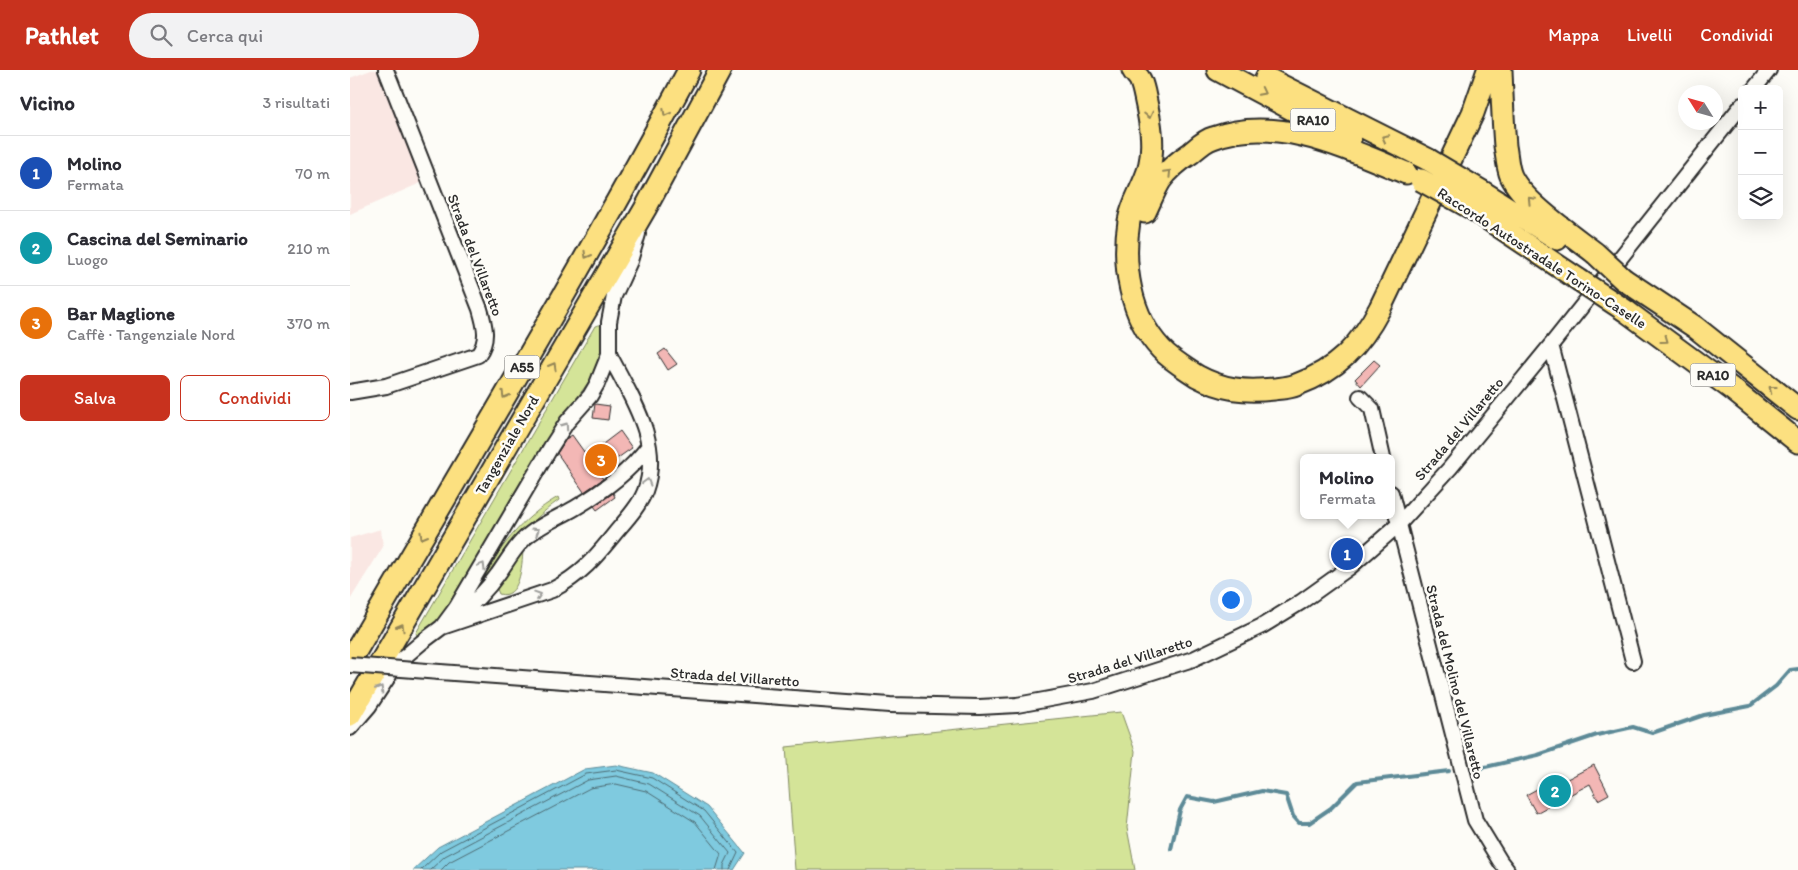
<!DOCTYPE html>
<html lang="it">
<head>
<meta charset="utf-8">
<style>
  :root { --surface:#fff; --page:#f2f2f3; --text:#2b2b33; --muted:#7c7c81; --line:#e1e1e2; --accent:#c8321e }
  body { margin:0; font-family:Itim,sans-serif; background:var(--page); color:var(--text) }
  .controls { position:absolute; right:15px; top:15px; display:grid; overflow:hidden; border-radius:8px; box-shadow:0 5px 20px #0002 }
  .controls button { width:45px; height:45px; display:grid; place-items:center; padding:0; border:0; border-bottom:1px solid var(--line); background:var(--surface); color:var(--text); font:25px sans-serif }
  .compass { position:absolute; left:1328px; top:15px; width:45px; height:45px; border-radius:50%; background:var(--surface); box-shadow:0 5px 20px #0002; rotate:307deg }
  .you { position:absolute; left:880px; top:529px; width:18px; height:18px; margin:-12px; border:4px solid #fff; border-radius:50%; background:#1a73e8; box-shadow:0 0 0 8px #1a73e833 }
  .badge { display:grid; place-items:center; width:32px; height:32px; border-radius:50%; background:var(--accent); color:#fff; font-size:16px; font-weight:700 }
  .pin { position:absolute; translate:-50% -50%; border:2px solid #fff; box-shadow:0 1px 5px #0006 }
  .popup { position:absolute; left:950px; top:384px; width:95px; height:65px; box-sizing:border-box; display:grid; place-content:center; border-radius:8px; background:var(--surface); filter:drop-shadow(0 1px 4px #0005); font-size:16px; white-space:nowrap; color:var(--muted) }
  .popup b { font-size:19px; color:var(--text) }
  .popup::after { content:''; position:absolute; left:50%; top:100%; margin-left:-10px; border:10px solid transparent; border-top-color:var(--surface) }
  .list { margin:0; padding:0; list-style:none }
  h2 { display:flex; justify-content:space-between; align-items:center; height:65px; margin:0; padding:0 20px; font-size:21px }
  h2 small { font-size:16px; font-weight:400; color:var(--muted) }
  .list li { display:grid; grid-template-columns:32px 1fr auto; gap:15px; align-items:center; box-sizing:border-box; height:75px; padding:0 20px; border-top:1px solid var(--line) }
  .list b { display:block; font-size:19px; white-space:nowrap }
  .list p { margin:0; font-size:16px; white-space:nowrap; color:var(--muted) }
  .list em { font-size:16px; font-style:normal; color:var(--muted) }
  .actions { display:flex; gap:10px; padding:15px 20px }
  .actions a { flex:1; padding:11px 0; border:1px solid var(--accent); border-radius:8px; text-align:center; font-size:18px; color:var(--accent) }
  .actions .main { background:var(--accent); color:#fff }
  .icon { flex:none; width:28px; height:28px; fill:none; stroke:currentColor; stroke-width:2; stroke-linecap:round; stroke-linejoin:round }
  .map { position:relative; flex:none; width:1448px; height:800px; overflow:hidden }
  header { display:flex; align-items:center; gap:30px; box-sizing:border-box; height:70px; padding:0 25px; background:var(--accent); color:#fff }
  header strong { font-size:24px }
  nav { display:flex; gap:28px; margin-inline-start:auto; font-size:18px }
  .search { width:350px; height:45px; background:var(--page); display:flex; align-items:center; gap:12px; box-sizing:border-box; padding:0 18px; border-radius:28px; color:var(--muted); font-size:19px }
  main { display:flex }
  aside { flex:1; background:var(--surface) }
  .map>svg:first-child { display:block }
  .built { fill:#fae7e3 }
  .green { fill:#d4e498; stroke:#808862 }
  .water { fill:#7fcadf; stroke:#5d8a97 }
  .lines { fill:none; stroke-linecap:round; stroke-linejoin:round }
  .shore { stroke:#4d6b73; stroke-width:1 }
  .stream { stroke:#5d8a97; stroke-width:4 }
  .building { fill:#f3b7b5; stroke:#2b2b2b }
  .minor-casing { stroke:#2b2b2b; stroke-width:18 }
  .highway-casing { stroke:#2b2b2b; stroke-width:25 }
  .minor { stroke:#fdfcf7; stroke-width:14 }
  .highway { stroke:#fce080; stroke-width:21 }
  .minor-bridge-casing { stroke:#2b2b2b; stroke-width:18; stroke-linecap:butt }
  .highway-bridge-casing { stroke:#2b2b2b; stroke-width:25; stroke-linecap:butt }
  .minor-bridge { stroke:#fdfcf7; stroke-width:14 }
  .highway-bridge { stroke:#fce080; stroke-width:21 }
  .oneway { stroke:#948656 }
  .oneway2 { stroke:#9e9e9b }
  .labels { text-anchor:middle; stroke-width:5; stroke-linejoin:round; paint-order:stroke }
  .shield { fill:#fdfcf7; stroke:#6a6a68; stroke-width:1 }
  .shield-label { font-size:14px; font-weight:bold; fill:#2b2b2b }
  .street-label { font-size:15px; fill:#2b2b2b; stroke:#fdfcf7 }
</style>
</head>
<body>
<header>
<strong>Pathlet</strong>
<div class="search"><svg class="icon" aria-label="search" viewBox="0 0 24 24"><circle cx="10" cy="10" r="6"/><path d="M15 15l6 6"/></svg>Cerca qui</div>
<nav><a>Mappa</a><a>Livelli</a><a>Condividi</a></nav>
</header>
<main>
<aside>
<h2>Vicino<small>3 risultati</small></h2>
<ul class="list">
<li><span class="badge" style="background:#1a4fb4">1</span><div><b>Molino</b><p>Fermata</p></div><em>70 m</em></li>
<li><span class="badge" style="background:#0f9aa8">2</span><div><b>Cascina del Seminario</b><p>Luogo</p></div><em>210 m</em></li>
<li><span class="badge" style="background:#e8710a">3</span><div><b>Bar Maglione</b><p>Caffè · Tangenziale Nord</p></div><em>370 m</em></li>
</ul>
<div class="actions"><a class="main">Salva</a><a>Condividi</a></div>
</aside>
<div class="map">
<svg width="1448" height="800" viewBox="0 0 1448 800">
  <rect width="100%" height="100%" fill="#fdfcf7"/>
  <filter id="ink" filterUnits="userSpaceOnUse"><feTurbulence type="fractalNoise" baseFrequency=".02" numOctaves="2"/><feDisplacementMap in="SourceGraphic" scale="10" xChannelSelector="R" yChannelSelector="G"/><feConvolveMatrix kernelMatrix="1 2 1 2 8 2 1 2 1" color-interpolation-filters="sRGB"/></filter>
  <g filter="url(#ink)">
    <path class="built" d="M21,0H32L75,111L0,144V8Z
      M31,459L33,477L0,530V468Z"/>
    <path class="green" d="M253,254L252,282L245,303L211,350L96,543L68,567L66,563L245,256Z
      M208,427L209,430C174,455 155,484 130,517L128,516V514C150,478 170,449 208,427Z
      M171,481H173C172,495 170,530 149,524L147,519L148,515Z
      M771,642L785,681L777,758L785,800H445L436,677Z"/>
    <path class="water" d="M266,695L303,703L357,737L395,783L384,800H63L88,777L235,699Z"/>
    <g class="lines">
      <path class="shore" d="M71,800L91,781L236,704L266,700L302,708L354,741L388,783L380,800
        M80,800L95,786L238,710L266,706L299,714L350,746L380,783L374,795V800
        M91,800L99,792L240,718L266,714L296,721L345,752L371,784L366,800"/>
      <path class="stream" d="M1122,700L1188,685L1247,665L1283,657L1302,663L1354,645L1400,636L1426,616L1440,600L1448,599
        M821,779L830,740L837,727L864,732L912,721L936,725L943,746L949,753H959L981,738L1007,712L1099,701"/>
    </g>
    <path class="building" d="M315,279L327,294L318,300L308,284Z
      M1024,290L1030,295L1011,316L1005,309Z
      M245,334L260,336L258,350L243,348Z
      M270,361L282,378L248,402L253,409L234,422L207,383L208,382L216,369L222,365L237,386Z
      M263,423L265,427L247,440L244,436Z
      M1244,695L1259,724L1248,730L1240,714L1186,743L1176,725L1198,713L1200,718Z"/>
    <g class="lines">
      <g class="minor-casing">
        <path id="minor" d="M1404,19L1419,0
          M1201,275L1283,591
          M0,322L36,316L128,285C139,270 135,256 130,239L36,0
          M1010,327L1022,339L1033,388
          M1041,423L1125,750L1150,791L1157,800
          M103,550C121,536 135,523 148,504C156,493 163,480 173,470C187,456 208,448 225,438C252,422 279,402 298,377
          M92,557L202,520C231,505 246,487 266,462C277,449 289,436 295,421C313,372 280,326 259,284
          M90,602L540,635L629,637L667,635L743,621L843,589L912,556L951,532L1000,497L1048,455L1100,398L1201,275L1392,35
          M0,658L19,636L40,604L52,589L72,572L92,557L106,538L201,377L217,352L240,326L247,314L259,284V252L264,226L280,191L288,164"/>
      </g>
      <g class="highway-casing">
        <path id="highway" d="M783,0C785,4 790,8 791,12C793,17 794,22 795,27C800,50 805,74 799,98C794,116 782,133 779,151C772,195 780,246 811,279C821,290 835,298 847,306C873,320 895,322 924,319C931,318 939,318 946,315C987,300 1010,276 1030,238L1123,43L1138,0
          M868,0L1000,70
          M1151,0C1152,26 1153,51 1155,76C1157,86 1157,97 1161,106C1173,132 1222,165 1245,183
          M916,8L1079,90
          M1133,122L1207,169
          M1123,139L1229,210
          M795,142C800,132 804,121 810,111C818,100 830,90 841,83C847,78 855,70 863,68C927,44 997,79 1056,103
          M1273,209L1345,257L1448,339
          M1276,241L1382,319L1448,372
          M0,591C114,395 232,200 339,0
          M0,645L295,139L370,0"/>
      </g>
      <use href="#minor" class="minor"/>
      <use href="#highway" class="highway"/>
      <g class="minor-bridge-casing">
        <path id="minor-bridge" d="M0,595L90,602"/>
      </g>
      <g class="highway-bridge-casing">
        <path id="highway-bridge" d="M1079,90L1133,122
          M1071,110L1123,139
          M1245,183L1273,209
          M1229,210L1276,241"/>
      </g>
      <use href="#minor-bridge" class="minor-bridge"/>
      <use href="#highway-bridge" class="highway-bridge"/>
    </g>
    <defs><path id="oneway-chevron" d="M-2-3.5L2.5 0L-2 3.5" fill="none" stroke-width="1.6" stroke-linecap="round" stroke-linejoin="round" transform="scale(1.25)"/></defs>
    <g class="oneway">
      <use href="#oneway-chevron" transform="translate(912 22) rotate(27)"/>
      <use href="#oneway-chevron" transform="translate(316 43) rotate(118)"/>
      <use href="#oneway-chevron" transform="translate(799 45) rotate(77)"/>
      <use href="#oneway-chevron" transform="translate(1035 68) rotate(-153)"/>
      <use href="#oneway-chevron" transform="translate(818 103) rotate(-46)"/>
      <use href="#oneway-chevron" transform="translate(1181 130) rotate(-134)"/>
      <use href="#oneway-chevron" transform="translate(237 185) rotate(120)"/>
      <use href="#oneway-chevron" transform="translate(1315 270) rotate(36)"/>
      <use href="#oneway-chevron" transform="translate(203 296) rotate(-60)"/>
      <use href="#oneway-chevron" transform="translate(1422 319) rotate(-142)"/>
      <use href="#oneway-chevron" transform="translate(155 325) rotate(120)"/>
      <use href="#oneway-chevron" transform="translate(73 466) rotate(120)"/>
      <use href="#oneway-chevron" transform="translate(51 557) rotate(-60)"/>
    </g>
    <g class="oneway2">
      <use href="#oneway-chevron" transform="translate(215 356) rotate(-55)"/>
      <use href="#oneway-chevron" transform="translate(297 412) rotate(-74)"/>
      <use href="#oneway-chevron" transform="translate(186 461) rotate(-32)"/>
      <use href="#oneway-chevron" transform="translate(132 496) rotate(-59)"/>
      <use href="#oneway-chevron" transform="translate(188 525) rotate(-19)"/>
      <use href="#oneway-chevron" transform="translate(30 619) rotate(-58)"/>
    </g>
  </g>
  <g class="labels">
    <g class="shield">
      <rect x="940.5" y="38.5" width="45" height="23" rx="4"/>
      <rect x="154.5" y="285.5" width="35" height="23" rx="4"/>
      <rect x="1340.5" y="293.5" width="45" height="23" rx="4"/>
    </g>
    <g class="shield-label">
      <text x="963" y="55">RA10</text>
      <text x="172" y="302">A55</text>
      <text x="1363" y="310">RA10</text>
    </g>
    <g class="street-label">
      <text transform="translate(125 185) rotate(69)" y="5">Strada del Villaretto</text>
      <text transform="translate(1192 188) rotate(33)" y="5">Raccordo Autostradale Torino-Caselle</text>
      <text transform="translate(1109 359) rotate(-50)" y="5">Strada del Villaretto</text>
      <text transform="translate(157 375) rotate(-60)" y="5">Tangenziale Nord</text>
      <text transform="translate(780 590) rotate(-17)" y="5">Strada del Villaretto</text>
      <text transform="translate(385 607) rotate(4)" y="5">Strada del Villaretto</text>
      <text transform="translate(1105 612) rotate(76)" y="5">Strada del Molino del Villaretto</text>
    </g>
  </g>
</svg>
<div class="controls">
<button>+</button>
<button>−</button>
<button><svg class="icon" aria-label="layers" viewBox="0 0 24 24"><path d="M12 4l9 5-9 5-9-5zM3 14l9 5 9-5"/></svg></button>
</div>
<svg class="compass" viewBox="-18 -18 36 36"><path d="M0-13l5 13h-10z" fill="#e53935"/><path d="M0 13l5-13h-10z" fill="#7c7c81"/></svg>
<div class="you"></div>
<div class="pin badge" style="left:997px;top:484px;background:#1a4fb4">1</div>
<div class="popup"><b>Molino</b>Fermata</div>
<div class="pin badge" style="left:1205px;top:721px;background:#0f9aa8">2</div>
<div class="pin badge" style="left:251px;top:390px;background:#e8710a">3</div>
</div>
</main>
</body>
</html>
